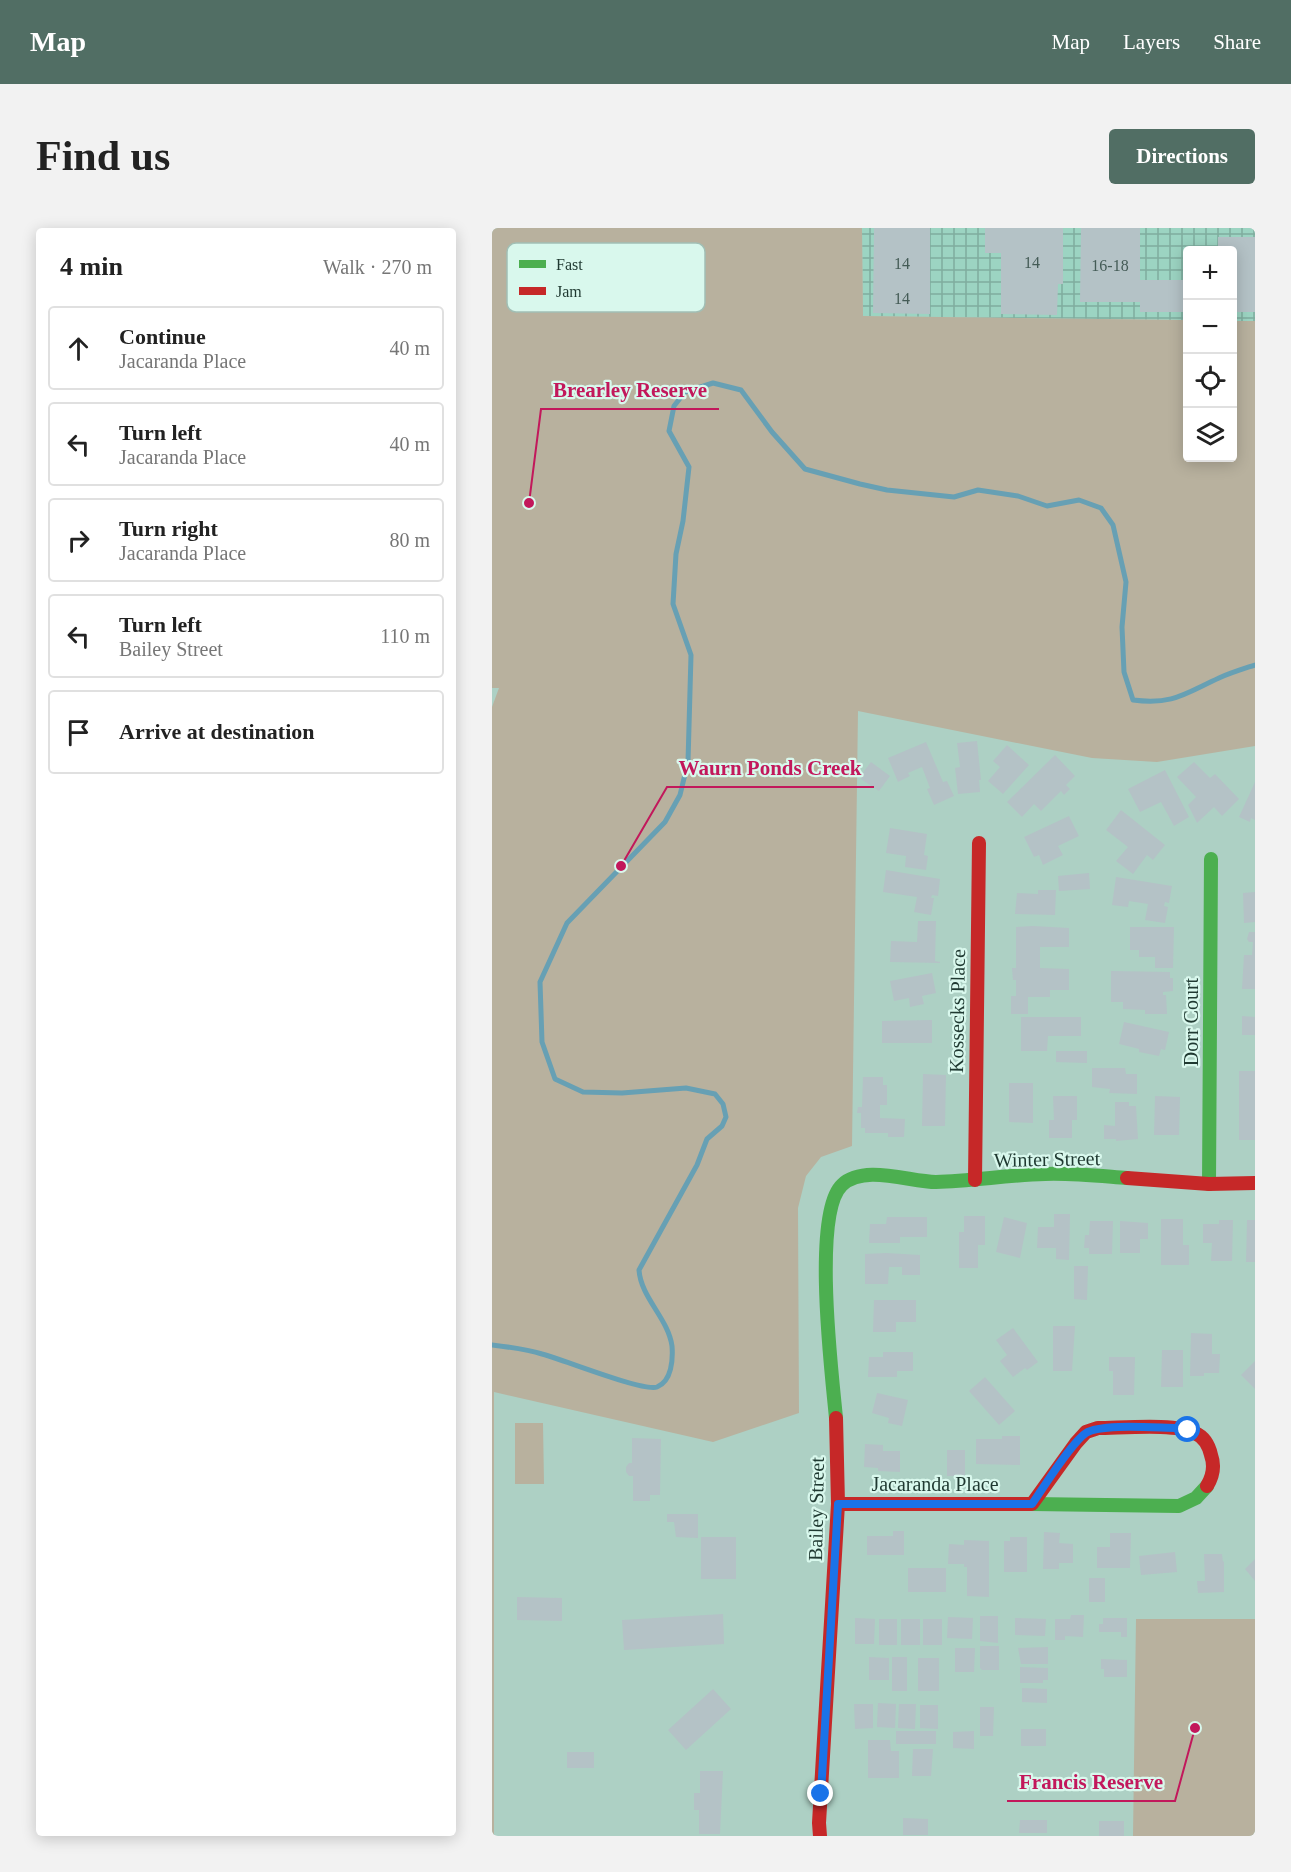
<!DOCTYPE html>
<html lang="en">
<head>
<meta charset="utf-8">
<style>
  :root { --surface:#fff; --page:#f2f2f2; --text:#222; --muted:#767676; --line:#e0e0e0; --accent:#516e64 }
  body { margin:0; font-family:Georgia,serif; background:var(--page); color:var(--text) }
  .controls { position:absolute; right:18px; top:18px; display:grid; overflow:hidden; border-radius:6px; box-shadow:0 3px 15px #0003 }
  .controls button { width:54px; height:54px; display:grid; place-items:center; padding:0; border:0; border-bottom:2px solid var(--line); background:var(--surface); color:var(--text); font:30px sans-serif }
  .stop { position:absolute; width:18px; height:18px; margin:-14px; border:4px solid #1a73e8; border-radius:50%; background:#fff }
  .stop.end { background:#1a73e8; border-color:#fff; box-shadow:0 2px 6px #0008 }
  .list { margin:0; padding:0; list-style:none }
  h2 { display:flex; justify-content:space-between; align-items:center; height:78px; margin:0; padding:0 24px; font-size:26px }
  h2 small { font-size:20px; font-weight:400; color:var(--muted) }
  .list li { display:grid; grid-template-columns:39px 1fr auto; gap:18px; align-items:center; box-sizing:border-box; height:84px; margin:0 12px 12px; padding:0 12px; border:2px solid var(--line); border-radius:6px }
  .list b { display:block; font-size:22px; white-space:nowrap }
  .list p { margin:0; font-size:20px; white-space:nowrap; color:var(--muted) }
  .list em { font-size:20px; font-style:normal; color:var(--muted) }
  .icon { flex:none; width:33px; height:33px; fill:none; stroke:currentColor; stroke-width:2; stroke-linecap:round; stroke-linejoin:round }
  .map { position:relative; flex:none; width:763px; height:1608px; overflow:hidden; border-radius:6px }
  header { display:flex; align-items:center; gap:36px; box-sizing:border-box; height:84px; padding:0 30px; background:var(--accent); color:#fff }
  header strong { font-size:28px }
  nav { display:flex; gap:33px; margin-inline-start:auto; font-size:21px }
  .intro { display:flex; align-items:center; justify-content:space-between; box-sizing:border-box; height:144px; padding:0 36px }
  h1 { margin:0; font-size:42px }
  .button { padding:15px 27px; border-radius:6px; background:var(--accent); color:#fff; font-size:21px; font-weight:700 }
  main { display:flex; gap:36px; padding:0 36px }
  aside { flex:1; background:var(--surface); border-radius:6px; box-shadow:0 3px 15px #0003 }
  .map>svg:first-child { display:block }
  .industrial { fill:url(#industrial-grid) }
  .park { fill:#b8b19e }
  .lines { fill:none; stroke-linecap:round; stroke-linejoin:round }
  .stream { stroke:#67a0b4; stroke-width:5 }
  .building { fill:#b4c2c6 }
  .fast { stroke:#4caf50; stroke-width:14 }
  .jam { stroke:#c62828; stroke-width:14 }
  .route { stroke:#1a73e8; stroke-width:8 }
  .labels { text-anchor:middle; stroke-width:4.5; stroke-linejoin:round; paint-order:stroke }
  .number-label { font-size:16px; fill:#445b56 }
  .street-label { font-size:20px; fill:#1f3931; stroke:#d9f8ed }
  .key { fill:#d9f8ed; stroke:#a1bfb5; stroke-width:1.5 }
  .key-label { font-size:16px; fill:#1f3931 }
  .leader { fill:none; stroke:#c2185b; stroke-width:2 }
  .callout-dot { fill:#c2185b; stroke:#d9f8ed; stroke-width:2 }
  .callout-label { font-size:21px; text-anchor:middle; font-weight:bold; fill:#c2185b; stroke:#d9f8ed; stroke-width:4.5; stroke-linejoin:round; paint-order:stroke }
</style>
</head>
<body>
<header>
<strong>Map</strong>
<nav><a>Map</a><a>Layers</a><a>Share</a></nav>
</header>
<div class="intro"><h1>Find us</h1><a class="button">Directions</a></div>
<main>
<aside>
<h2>4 min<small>Walk · 270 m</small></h2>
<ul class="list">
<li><svg class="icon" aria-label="ahead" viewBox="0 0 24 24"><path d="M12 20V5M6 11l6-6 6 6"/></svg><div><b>Continue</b><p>Jacaranda Place</p></div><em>40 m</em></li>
<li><svg class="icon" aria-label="left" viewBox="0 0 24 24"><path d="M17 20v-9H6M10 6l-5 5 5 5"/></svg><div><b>Turn left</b><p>Jacaranda Place</p></div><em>40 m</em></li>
<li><svg class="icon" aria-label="right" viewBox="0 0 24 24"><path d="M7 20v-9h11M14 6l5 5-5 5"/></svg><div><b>Turn right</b><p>Jacaranda Place</p></div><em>80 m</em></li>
<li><svg class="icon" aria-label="left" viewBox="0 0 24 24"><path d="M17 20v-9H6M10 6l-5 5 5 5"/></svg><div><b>Turn left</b><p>Bailey Street</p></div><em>110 m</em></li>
<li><svg class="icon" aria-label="arrive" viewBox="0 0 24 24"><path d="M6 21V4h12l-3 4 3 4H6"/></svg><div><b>Arrive at destination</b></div></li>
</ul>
</aside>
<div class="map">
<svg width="763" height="1608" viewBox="0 0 763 1608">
  <defs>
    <pattern id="industrial-grid" width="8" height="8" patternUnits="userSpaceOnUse" patternTransform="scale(1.5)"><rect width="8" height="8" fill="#9cd4c2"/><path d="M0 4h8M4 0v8" fill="none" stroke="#7fad9e"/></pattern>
  </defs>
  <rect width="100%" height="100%" fill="#add0c4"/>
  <path class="industrial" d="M370,0H763V93H741L740,22H696L695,92L371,88Z"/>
  <path class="park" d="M0,0H370L371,88L695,92L696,230H740L741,93H763V518L665,534L600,530L366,483L360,918L329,929L314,948L306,980L307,1185L221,1214L2,1164V1608H0V479L7,460H0Z
    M23,1195H51L52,1256H23Z
    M644,1391H763V1608H641Z"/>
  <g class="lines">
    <path class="stream" d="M0,1117C17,1119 34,1121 50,1126C70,1131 151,1164 165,1159C180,1153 181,1131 180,1118C176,1090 149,1070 147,1042L205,937L215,911L230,898L234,889L231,876L223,866L194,860L130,865L91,864L63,851L50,814L48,754L75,695L173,594L188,567L196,534L199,427L181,376L184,326L191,293L197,239L177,203L182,178L193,164L221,155L249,162L280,204L313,241L368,256L395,262L462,269L486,262L526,268L555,278L587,272L609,280L621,297L634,354L630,399L632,444L641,472C681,477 692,466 727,450C738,445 751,441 763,437"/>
  </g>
  <path class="building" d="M382,0H438V86L381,85Z
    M493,0H571V56H566L565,87L509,86V25H493Z
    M589,0H648V52H696V84H648V74H588Z
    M726,9H763V84H741V22H726Z
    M485,513L489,552H487L488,564L466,566L463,540L468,539L465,515Z
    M434,514L451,554L455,553L462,568L442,577L435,561L438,560L430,539L416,545L418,548L406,554L396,530Z
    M515,517L537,537L511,566L496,553L508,539L501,533Z
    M563,527L583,548L574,557L578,561L572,567L569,563L549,583L542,576L530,589L515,574Z
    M379,534L398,548L387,563L369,551V547Z
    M702,534L718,550L723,546L747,571L730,588L722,579L705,595L696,577L704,569L685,549Z
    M673,542L697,589L682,598L669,574L648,584L636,561Z
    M763,554V592L759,590L758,594L747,589Z
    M629,582L673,617L661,632L655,627L641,646L624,633L636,619L614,602Z
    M577,588L587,608L566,618L571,627L551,637L547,627L542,629L532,609Z
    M398,600L435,606L432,627L436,628L434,642L413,639L414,628L394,625Z
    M394,642L448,651L446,668L440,667L439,670H442L439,687L422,684L425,669L391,664Z
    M597,645L598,661L567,663L566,648Z
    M624,649L680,658L677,675L673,674L672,678L676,679L673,695L653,692L656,676L637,673L636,679L620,677Z
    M546,662H564L563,687L523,686L525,665L546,666Z
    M763,664V694L752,695L751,665Z
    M426,693H444L443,733L448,734V735L398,734L399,713L425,714Z
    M541,698L577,700V719H548V740L577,741V762H558V769H536V786H519V768H524V752H521L520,740H524V699Z
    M638,699H682L681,740H663V729H647V722H638Z
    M757,704H763V761H750L752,727H760L761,714H757L755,711Z
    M619,743L678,744V750H681V763L671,764V767H674L675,786H653V782L631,781V774H619Z
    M440,745L444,765L430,768L432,776L418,779L417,770L402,773L398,753Z
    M750,788L763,789V807H750Z
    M529,789H589V808H556L555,823H529Z
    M440,792V815H390V793Z
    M632,794L677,804L673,822L669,821L667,828L647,824V821L627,816Z
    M564,823H595V835L564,834Z
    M600,840H633L634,846H645V866L617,865L618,861L600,859Z
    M747,843H763V912H747Z
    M431,846L454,847L453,898H430Z
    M371,849H391V857H395V877H388V890L413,891L412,909H396V905H373V900H369V885H365L366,879H370Z
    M517,855H541V895L517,894Z
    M561,868H585V892H580V910H557V892H562Z
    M663,868L688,869L687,907H662Z
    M623,874H637V878H644L646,911L624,913V911H612V897L623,898Z
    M562,986H578L577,1032L564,1031V1020H545L546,999H562Z
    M472,988H493V1017H486V1040H467V1004H472Z
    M395,989H435V1009H408V1015H377L378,996H394Z
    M512,989L535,995L528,1030L504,1024Z
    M669,991H691V1017H697V1037H669Z
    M727,992H741L740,1033H719L720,1015H711V996H727Z
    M755,992H763V1034H754Z
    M598,993H621L620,1026H597V1020H592L593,1007H597Z
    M628,993L656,995V1011H648V1025H628Z
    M394,1025L428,1027V1047H410V1039H397L396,1056H373V1026Z
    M582,1038H596L595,1072L582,1071Z
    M382,1072H424V1094H404V1104H381Z
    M561,1098H583L580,1143H561Z
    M521,1100L546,1134L535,1142L533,1140L521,1149L508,1133L515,1127L504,1112Z
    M699,1105L720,1106V1126H728L727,1145H712V1148H698Z
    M670,1122H691V1159H669Z
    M391,1124H421V1143H405V1149H376L377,1129H391Z
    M617,1129H643L642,1167H621V1143H617Z
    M763,1133V1161L749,1147Z
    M493,1149L523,1183L507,1197L477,1163Z
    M385,1165L416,1172L410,1198L396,1195L397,1190L380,1185Z
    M510,1208H528V1237L484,1236V1211H510Z
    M140,1210L169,1211L168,1267H158V1273H141V1248H137L134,1244V1239L137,1235H140Z
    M373,1216L391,1217V1223H408V1244L386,1243V1240L372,1239Z
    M455,1222H473V1248H455Z
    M175,1286H206V1310L184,1309L182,1294H175Z
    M401,1303H412V1327H375V1308H401Z
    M552,1304L568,1305L567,1315L581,1316V1335H567V1341H551Z
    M618,1305H639L638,1340H605V1319H618Z
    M209,1309H244V1351H209Z
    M518,1309H535V1344H512V1313H518Z
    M472,1312L497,1313V1369L475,1368V1339H472V1336H456L457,1316L472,1317Z
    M683,1324L685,1344L649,1347L647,1328Z
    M712,1326H730L731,1334L732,1333V1364L706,1365L705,1353H713Z
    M763,1331V1353L753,1341Z
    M416,1340H454V1364H416Z
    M597,1350H613V1374H597Z
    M25,1369L70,1370V1393L25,1392Z
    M231,1386L232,1416L132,1422L130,1392Z
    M579,1387H592L591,1409L573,1408V1412H563V1391H578Z
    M488,1388H506V1415L488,1413Z
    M456,1389L481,1390L480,1411L455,1410Z
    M363,1390L383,1391L382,1416H363Z
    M523,1390L554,1391L553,1408L523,1407Z
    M611,1390H635V1409H629V1404H607V1396H611Z
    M387,1391H405V1417H387Z
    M409,1391H428V1417H409Z
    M431,1391H450V1417H431Z
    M488,1418H507V1442H490L488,1440Z
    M556,1419V1436H529L526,1420Z
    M463,1420H483L482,1444H463Z
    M377,1429L397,1430V1452H377Z
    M400,1429H415V1463H400Z
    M426,1430H447V1463H426Z
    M609,1431L635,1432V1449H612V1441H609Z
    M528,1439L556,1440V1452H551V1455H528Z
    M530,1460L555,1461V1475L530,1474Z
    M221,1461L239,1481L194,1522L176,1502Z
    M386,1475L404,1476L403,1500L385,1499Z
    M362,1476H381V1500L363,1501Z
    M407,1476H424L423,1501L406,1500Z
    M428,1477H446V1501L428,1500Z
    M488,1479H502L501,1508H488Z
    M529,1501H554V1518H529Z
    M404,1503H444V1516H404Z
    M482,1503V1521L461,1520V1504Z
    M376,1512H398L399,1523H407V1550H376Z
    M421,1521H441L439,1548H420Z
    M75,1524H102V1540H75Z
    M208,1543H231L228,1606H207V1582H202V1565H208Z
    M411,1590L436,1591V1607H411Z
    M528,1592H555V1605H527Z
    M607,1593H632V1608H607Z"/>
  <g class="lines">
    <path class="fast" d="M717,956L719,631
      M344,1190C340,1147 320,985 350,957C372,936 418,954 444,954C480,953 517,947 553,946C580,945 608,948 635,950
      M540,1276L687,1278L704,1270L715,1258"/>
    <path class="jam" d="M635,950L717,956L763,955
      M483,952L487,615
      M346,1276H540L584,1215L594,1204L606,1200C629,1200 685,1195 703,1205C712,1209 717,1218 719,1227C723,1238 721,1248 715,1258
      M328,1608L327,1595L346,1276L344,1190"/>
  </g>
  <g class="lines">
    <path class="route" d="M329,1566L346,1276H540C552,1259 579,1215 594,1205C609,1195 666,1200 686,1200L696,1202"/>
  </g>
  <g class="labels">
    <g class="number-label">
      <text x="540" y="40">14</text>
      <text x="410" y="41">14</text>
      <text x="618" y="43">16-18</text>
      <text x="410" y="76">14</text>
    </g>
    <g class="street-label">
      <text transform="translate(465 783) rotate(-89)" y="7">Kossecks Place</text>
      <text transform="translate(699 794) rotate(-90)" y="7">Dorr Court</text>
      <text transform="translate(555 931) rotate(-1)" y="7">Winter Street</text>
      <text x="443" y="1263">Jacaranda Place</text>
      <text transform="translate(324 1281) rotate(-89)" y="7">Bailey Street</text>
    </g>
  </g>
  <rect x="15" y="15" width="198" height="69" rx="9" class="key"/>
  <rect x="27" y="32" width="27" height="8" fill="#4caf50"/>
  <rect x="27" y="59" width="27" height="8" fill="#c62828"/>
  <g class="key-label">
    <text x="64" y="42">Fast</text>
    <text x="64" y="69">Jam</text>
  </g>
  <path class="leader" d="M37 275L49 181H227M129 638L175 559H382M703 1500L683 1573H515"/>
  <g class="callout-dot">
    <circle cx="37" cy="275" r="6"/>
    <circle cx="129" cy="638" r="6"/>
    <circle cx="703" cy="1500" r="6"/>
  </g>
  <g class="callout-label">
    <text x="138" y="169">Brearley Reserve</text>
    <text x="278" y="547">Waurn Ponds Creek</text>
    <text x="599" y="1561">Francis Reserve</text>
  </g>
</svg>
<div class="controls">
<button>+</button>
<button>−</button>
<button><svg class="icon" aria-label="locate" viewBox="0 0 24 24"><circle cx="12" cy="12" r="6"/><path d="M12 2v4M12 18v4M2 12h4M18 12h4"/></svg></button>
<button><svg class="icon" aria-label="layers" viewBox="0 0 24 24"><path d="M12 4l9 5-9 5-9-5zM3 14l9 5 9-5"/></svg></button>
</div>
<div class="stop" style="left:696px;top:1202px"></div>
<div class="stop end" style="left:329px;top:1566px"></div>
</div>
</main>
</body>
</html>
